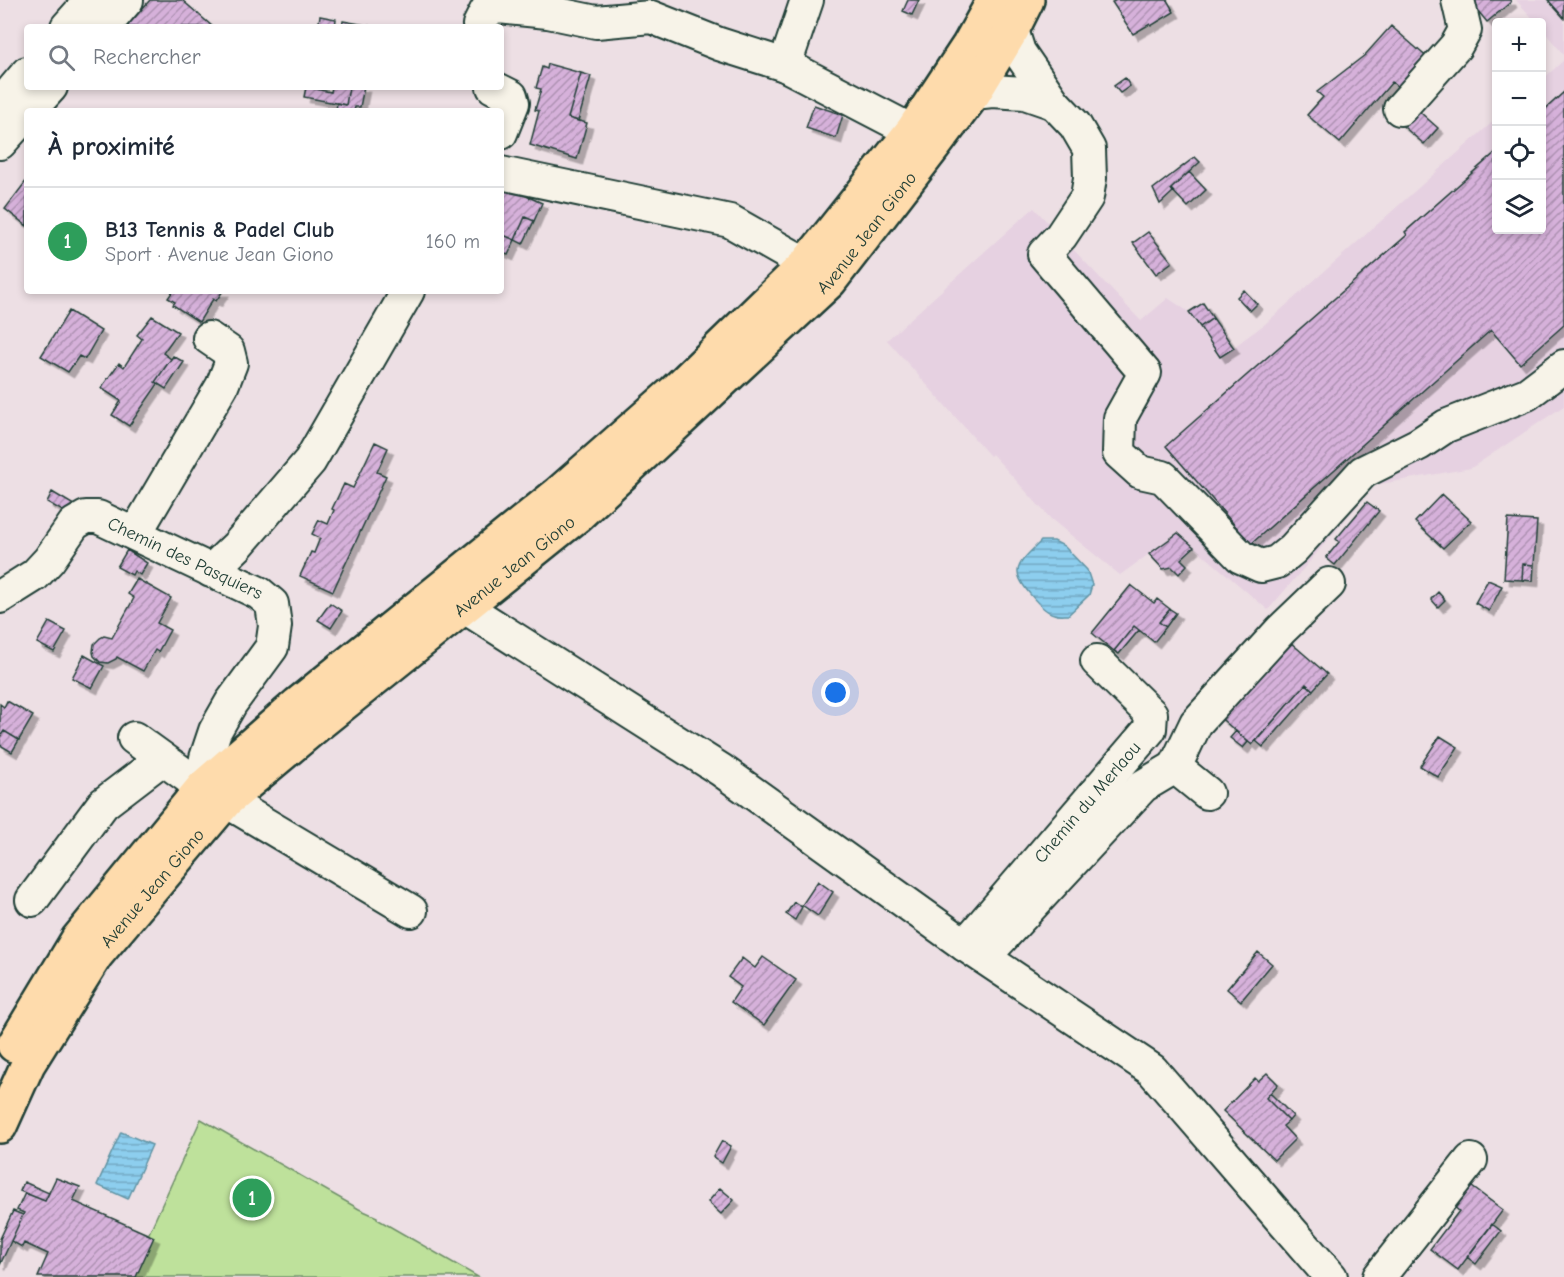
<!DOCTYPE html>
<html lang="fr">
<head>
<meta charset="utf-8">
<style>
  :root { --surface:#fff; --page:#f6f6f7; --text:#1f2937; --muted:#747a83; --line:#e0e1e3; --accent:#d1495b }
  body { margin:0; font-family:"Comic Neue",sans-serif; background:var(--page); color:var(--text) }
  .controls { position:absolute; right:18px; top:18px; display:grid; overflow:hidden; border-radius:6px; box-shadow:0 3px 9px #0003 }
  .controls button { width:54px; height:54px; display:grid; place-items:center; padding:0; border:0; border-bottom:2px solid var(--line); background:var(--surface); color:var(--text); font:30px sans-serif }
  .you { position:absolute; left:836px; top:693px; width:21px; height:21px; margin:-15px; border:4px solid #fff; border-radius:50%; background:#1a73e8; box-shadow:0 0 0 9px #1a73e833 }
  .badge { display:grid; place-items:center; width:39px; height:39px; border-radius:50%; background:var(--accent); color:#fff; font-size:20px; font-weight:700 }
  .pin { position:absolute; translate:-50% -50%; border:3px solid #fff; box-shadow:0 2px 6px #0006 }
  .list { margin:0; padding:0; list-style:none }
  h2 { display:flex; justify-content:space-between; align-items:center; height:78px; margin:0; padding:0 24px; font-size:26px }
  h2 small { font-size:20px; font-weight:400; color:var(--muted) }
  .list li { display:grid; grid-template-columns:39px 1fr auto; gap:18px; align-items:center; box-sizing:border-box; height:108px; padding:0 24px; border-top:2px solid var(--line) }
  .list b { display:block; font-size:22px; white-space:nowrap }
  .list p { margin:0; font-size:20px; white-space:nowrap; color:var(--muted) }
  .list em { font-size:20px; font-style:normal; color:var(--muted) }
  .icon { flex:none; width:33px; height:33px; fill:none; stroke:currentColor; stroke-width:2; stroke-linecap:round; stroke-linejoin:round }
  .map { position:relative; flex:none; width:1564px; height:1277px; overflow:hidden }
  .search { position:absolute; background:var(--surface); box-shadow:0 3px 9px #0003; left:24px; top:24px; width:480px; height:66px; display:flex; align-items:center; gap:15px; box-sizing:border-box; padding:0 21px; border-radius:6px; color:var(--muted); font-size:22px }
  .panel { position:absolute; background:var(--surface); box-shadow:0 3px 9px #0003; left:24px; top:108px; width:480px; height:186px; border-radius:6px }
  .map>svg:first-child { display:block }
  .built { fill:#e6d1e1 }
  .pitch { fill:#bee19b; stroke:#6e8f68; stroke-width:1.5 }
  .water { fill:url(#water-rules); stroke:#6194a4; stroke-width:1.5 }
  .building { fill:url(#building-hatch); stroke:#1f3d34; stroke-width:1.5; filter:url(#shadow) }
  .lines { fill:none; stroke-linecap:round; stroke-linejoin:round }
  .minor-casing { stroke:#1f3d34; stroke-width:36 }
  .major-casing { stroke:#1f3d34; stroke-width:38 }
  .minor { stroke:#f7f3e8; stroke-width:32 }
  .major { stroke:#fedbac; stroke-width:33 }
  .labels { text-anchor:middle; stroke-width:6; stroke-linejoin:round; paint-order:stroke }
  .street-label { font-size:18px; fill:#1f3d34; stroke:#f7f3e8 }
</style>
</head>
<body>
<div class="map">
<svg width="1564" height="1277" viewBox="0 0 1564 1277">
  <defs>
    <pattern id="water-rules" width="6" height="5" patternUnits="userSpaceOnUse" patternTransform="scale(1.5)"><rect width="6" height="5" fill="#8dceee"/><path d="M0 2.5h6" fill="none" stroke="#73a8c2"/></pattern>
    <pattern id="building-hatch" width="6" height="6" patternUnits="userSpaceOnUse" patternTransform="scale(1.5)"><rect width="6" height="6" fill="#d6b1da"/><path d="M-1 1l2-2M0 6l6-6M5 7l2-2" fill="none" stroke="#ad91b2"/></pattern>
    <filter id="shadow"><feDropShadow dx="5.5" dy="5.5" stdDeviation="0" flood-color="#0004"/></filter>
  </defs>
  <rect width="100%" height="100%" fill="#eddfe4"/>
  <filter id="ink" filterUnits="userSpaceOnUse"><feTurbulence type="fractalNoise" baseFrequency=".0167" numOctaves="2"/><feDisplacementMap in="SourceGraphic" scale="12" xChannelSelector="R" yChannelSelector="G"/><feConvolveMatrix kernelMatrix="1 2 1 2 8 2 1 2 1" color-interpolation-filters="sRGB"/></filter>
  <g filter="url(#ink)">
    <path class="built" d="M1516,0H1564V55L1542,29V22H1536Z
      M1564,60V406L1471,468L1375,485L1268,610L1178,533L1120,575L1051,519L992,454L990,456L887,340L1013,226L1034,208L1141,321L1168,298L1189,312L1220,357L1265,324L1496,119V230H1542V80Z"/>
    <path class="pitch" d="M201,1119L359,1209L377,1217V1219L478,1277H129Z"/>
    <path class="water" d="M1041,541H1054L1064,546L1087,570L1092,585L1089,595L1068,615C1064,615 1058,616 1054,614C1043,612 1017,582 1018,571C1019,560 1034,549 1041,541Z
      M121,1132L152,1145L128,1199L97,1185Z"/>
    <path class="building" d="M150,0H182L213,27H126Z
      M908,0H919L912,15L903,11Z
      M1116,0H1167L1174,12L1151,26L1150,24L1133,34L1112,2Z
      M1469,0H1510L1511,2L1487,22Z
      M1548,0H1564V18Z
      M320,16L336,19L335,27H318Z
      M343,21L377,27H342Z
      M1391,26L1430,60L1403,91L1392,82L1340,143L1307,115L1323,97L1317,92L1365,55Z
      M548,64L581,73L568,118L587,123L577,159L530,145L539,111L535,110L541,89L536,88L542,67L547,69Z
      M581,73L591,76L578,121L568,118Z
      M1125,78L1130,86L1120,93L1114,86Z
      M306,87L331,92L332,87H349L346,105L304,97Z
      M349,87H364L360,107H355L354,111H336L337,103L346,105Z
      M1564,92V325L1520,364L1491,330L1251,544L1166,446L1407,235L1405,232L1496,152V230H1542V112Z
      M814,105L843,115L836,138L806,128Z
      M1412,105L1438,128L1424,144L1398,122Z
      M1195,157L1200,162L1171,189L1173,192L1160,204L1153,189Z
      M1189,172L1206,190L1188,207L1171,189Z
      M27,180V226L5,209Z
      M501,185L542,203L534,221L525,217L515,240L501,234Z
      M525,217L534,221L523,244L515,240Z
      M1148,232L1172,262L1156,274L1133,243Z
      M501,234L515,240L508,255L501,252Z
      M1244,290L1257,304L1250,311L1237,297Z
      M173,291H223L216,301L213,299L199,322L173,305L175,302L168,298Z
      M1203,303L1213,318L1200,327L1189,312Z
      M69,311L101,331L85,359L79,356L68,372L41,356Z
      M152,316L178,332L163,353L171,359L155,382L158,384L129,426L112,415L121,401L101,388L119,363L124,367L142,339L137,335Z
      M1213,318L1234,348L1220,357L1200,327Z
      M173,356L184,362L166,389L155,382Z
      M375,442L388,448L377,472L386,476L333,591L300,576L311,552L314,553L320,538L312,534L319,520L328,524L334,510L332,509L344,484L353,488Z
      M52,492L84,511L71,516L47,502Z
      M1442,494L1471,521L1443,548L1415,522Z
      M1367,502L1379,511L1335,565L1326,558L1339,542L1336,539Z
      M1508,519L1537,521L1534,565L1523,564L1522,580L1504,579Z
      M1178,533L1194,547L1181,559L1187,565L1179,574L1172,567L1163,569L1149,554Z
      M127,550L147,563L140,575L134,571L132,575L117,567Z
      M1523,564L1534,565L1533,581L1522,580Z
      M137,579L171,598L157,623L170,630L158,652L155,650L143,671L117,657L116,659L108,663L100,662L94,656L93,652L94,644L100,638L104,636L112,638L134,598L128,594Z
      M1488,580L1502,586L1489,611L1475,603Z
      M1131,585L1154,603L1157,599L1170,609L1159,622L1166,627L1154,642L1134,626L1114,651L1092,633Z
      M1438,592L1445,600L1438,607L1431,599Z
      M330,603L342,611L331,628L318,620Z
      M1170,609L1176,613L1166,627L1159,622Z
      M49,622L66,631L54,652L37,643Z
      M1134,626L1139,630L1119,654L1114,651Z
      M1290,642L1327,674L1313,690L1306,684L1252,745L1217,715Z
      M84,655L104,666L92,688L72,678Z
      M1306,684L1313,690L1263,747L1256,741Z
      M7,701L33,716L19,740L4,731L0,737V704L4,707Z
      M4,731L19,740L12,752L0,745V737Z
      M1236,731L1248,742L1243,748L1230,738Z
      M1440,736L1458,747L1438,777L1420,766Z
      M818,881L833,892L818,916L802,905Z
      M794,902L802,907L795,920L786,914Z
      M1258,952L1272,964L1241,1001L1227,989Z
      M763,957L796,980L764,1025L731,1002L741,987L728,977L742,958L755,968Z
      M1267,1073L1278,1084L1266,1098L1289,1121L1283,1126L1295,1139L1274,1160L1223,1111L1255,1078L1258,1081Z
      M1270,1093L1293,1116L1289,1121L1266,1098Z
      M722,1141L731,1146L722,1163L713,1157Z
      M56,1178L80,1187L73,1201L154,1237L136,1277H38L48,1254L24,1243L22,1247L11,1241L24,1213L17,1210L25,1193L45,1201Z
      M24,1182L49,1193L45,1201L20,1191Z
      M1468,1184L1503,1210L1458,1270L1430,1249L1459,1211L1452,1205Z
      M720,1188L734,1200L721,1214L708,1202Z
      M13,1211L23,1215L0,1265V1239Z
      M1492,1224L1501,1231L1476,1264L1467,1257Z"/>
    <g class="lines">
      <g class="minor-casing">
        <g id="minor">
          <path d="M67,27L91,0"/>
          <path d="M104,27L127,0"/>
          <path d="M480,27L479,25L486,11L498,7L548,12L596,22L651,17L719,44L785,65L912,131L934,145"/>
          <path d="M1012,30L1019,52L1054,103L1075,125L1089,149L1090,178L1087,197L1061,236L1044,254L1145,373L1120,418L1119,453L1140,472L1163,477L1241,557L1261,566L1277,562L1293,549L1363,472L1419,444L1446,426L1527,394L1564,366"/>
          <path d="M785,65L807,0"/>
          <path d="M493,87L511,96L513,103L501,133"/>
          <path d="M974,93L992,91L1025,93L1054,103"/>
          <path d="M0,105L27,73"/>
          <path d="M1400,109L1456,46L1465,30L1458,0"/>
          <path d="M29,111L51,87"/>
          <path d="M0,143L27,113"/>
          <path d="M501,173L730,221L806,264L827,279"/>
          <path d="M135,534L222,386L231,363L228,351L209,338"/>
          <path d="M211,571L237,546L310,461L408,291"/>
          <path d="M444,594L721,770L965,945L1152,1070L1331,1277"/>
          <path id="s1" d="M0,597L35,575L49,560L74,524L86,517H98L259,593L272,604L275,626L272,647L231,703L215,731L206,758L203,787"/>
          <path d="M134,738L188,777L226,801L411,911"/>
          <path d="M1175,767L1196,723L1281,630L1329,584"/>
          <path d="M32,900L103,804L162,759"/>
          <path id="s2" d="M965,945L1150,729L1151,714L1097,661"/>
          <path d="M984,957L1143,786L1175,767L1207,793"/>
          <path d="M1379,1277L1471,1160"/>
        </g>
      </g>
      <g class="major-casing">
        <g id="major">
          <path d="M14,1045L78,939L203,787L298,704L559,493L674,392L806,264L912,131L969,45L994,0"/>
          <path id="s3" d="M0,1126L28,1064L96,955L226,801L317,725L577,516L830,281L935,145L974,93L1012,30L1027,0"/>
        </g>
      </g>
      <use href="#minor" class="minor"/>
      <use href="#major" class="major"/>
    </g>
  </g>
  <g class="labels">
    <g class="street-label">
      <text dy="6" stroke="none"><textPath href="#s3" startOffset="1256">Avenue Jean Giono</textPath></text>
      <text dy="6" stroke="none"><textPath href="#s1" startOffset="228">Chemin des Pasquiers</textPath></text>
      <text dy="6" stroke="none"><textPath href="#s3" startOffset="770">Avenue Jean Giono</textPath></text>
      <text dy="6" stroke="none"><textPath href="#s2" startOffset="188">Chemin du Merlaou</textPath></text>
      <text dy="6" stroke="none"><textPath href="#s3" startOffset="284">Avenue Jean Giono</textPath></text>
    </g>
  </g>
</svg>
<div class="controls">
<button>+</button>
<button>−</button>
<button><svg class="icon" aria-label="locate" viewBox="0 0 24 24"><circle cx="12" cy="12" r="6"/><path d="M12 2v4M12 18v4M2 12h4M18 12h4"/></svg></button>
<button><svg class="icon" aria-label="layers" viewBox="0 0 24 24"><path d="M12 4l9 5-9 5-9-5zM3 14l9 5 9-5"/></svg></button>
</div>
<div class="you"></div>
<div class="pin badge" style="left:252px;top:1198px;background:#2e9e5b">1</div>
<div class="search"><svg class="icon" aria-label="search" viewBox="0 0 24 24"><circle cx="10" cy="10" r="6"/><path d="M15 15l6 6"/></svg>Rechercher</div>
<section class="panel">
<h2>À proximité<small></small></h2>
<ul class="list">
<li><span class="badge" style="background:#2e9e5b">1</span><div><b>B13 Tennis &amp; Padel Club</b><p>Sport · Avenue Jean Giono</p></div><em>160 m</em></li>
</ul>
</section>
</div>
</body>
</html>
